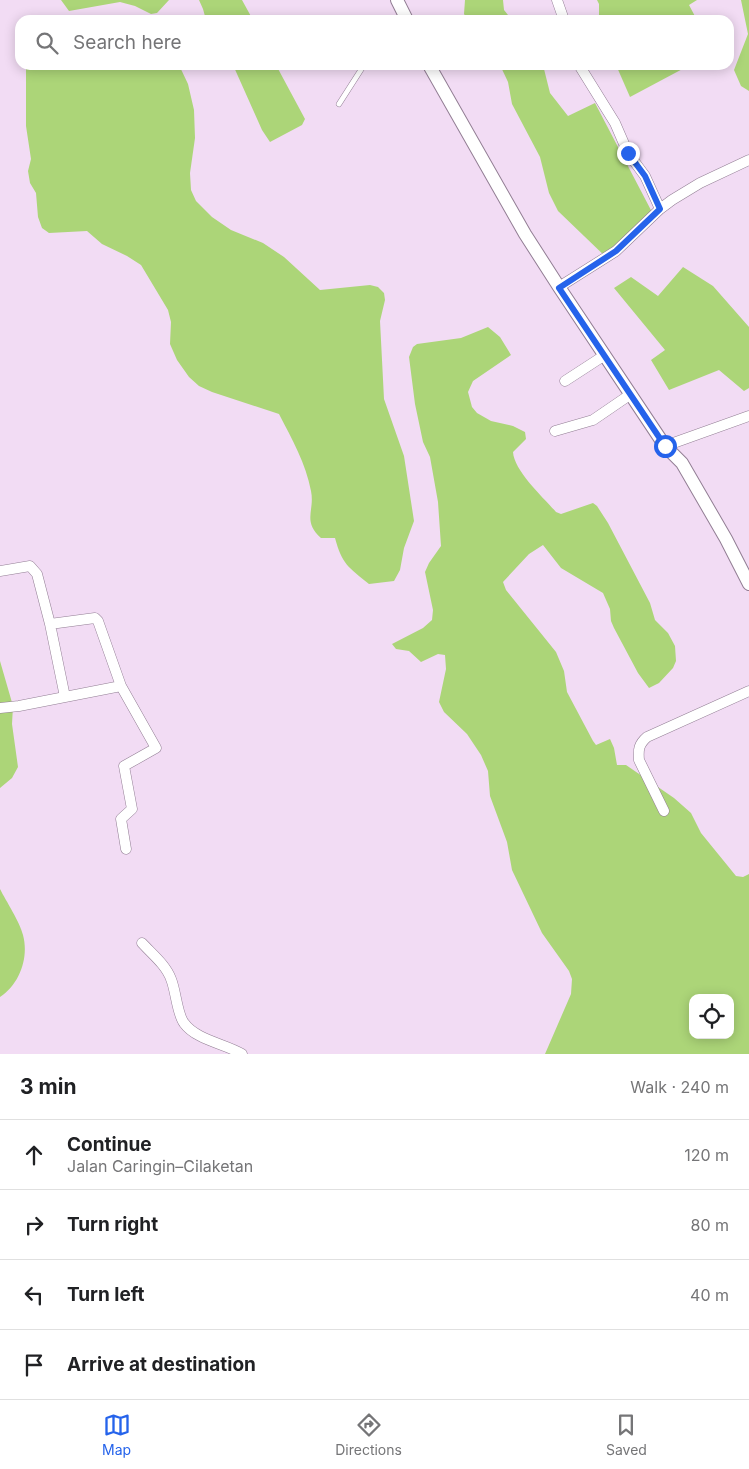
<!DOCTYPE html>
<html lang="en">
<head>
<meta charset="utf-8">
<style>
  :root { --surface:#fff; --page:#f2f2f2; --text:#202124; --muted:#757577; --line:#e0e0e0; --accent:#2563eb }
  body { margin:0; font-family:Inter,sans-serif; background:var(--page); color:var(--text) }
  .controls { position:absolute; right:15px; bottom:15px; display:grid; overflow:hidden; border-radius:10px; box-shadow:0 2px 12px #0003 }
  .controls button { width:45px; height:45px; display:grid; place-items:center; padding:0; border:0; border-bottom:1px solid var(--line); background:var(--surface); color:var(--text); font:25px sans-serif }
  .stop { position:absolute; width:15px; height:15px; margin:-11px; border:4px solid #2563eb; border-radius:50%; background:#fff }
  .stop.end { background:#2563eb; border-color:#fff; box-shadow:0 1px 5px #0008 }
  .list { margin:0; padding:0; list-style:none }
  h2 { display:flex; justify-content:space-between; align-items:center; height:65px; margin:0; padding:0 20px; font-size:21px }
  h2 small { font-size:16px; font-weight:400; color:var(--muted) }
  .list li { display:grid; grid-template-columns:32px 1fr auto; gap:15px; align-items:center; box-sizing:border-box; height:70px; padding:0 20px; border-top:1px solid var(--line) }
  .list b { display:block; font-size:19px; white-space:nowrap }
  .list p { margin:0; font-size:16px; white-space:nowrap; color:var(--muted) }
  .list em { font-size:16px; font-style:normal; color:var(--muted) }
  .icon { flex:none; width:28px; height:28px; fill:none; stroke:currentColor; stroke-width:2; stroke-linecap:round; stroke-linejoin:round }
  .map { position:relative; flex:none; width:749px; height:1054px; overflow:hidden }
  .search { position:absolute; background:var(--surface); box-shadow:0 2px 12px #0003; left:15px; right:15px; top:15px; height:55px; display:flex; align-items:center; gap:12px; box-sizing:border-box; padding:0 18px; border-radius:15px; color:var(--muted); font-size:19px }
  .sheet { height:345px; background:var(--surface) }
  nav { display:flex; justify-content:space-around; align-items:center; box-sizing:border-box; height:70px; border-top:1px solid var(--line); background:var(--surface); font-size:14px; color:var(--muted) }
  nav a { display:grid; justify-items:center; gap:2px }
  nav .on { color:var(--accent) }
  .map>svg:first-child { display:block }
  .green { fill:#acd578; fill-rule:evenodd }
  .lines { fill:none; stroke-linecap:round; stroke-linejoin:round }
  .service-casing { stroke:#927e94; stroke-width:6 }
  .minor-casing { stroke:#927e94; stroke-width:11 }
  .tertiary-casing { stroke:#927e94; stroke-width:14 }
  .service { stroke:#fff; stroke-width:5 }
  .minor { stroke:#fff; stroke-width:10 }
  .tertiary { stroke:#fff; stroke-width:12 }
  .route { stroke:#2563eb; stroke-width:6 }
</style>
</head>
<body>
<div class="map">
<svg width="749" height="1054" viewBox="0 0 749 1054">
  <rect width="100%" height="100%" fill="#f2dcf4"/>
  <path class="green" d="M61,0H169L157,13L151,14L135,6L120,2L69,11Z
    M199,0H242L253,20H206L203,9Z
    M465,0H503L504,10L512,20H468L464,14Z
    M597,0H697L689,5L697,20H599V4Z
    M741,0H749V91L741,86L734,70L748,34Z
    M26,65H179L188,84L194,110L195,138L190,173L191,190L196,201L212,217L231,230L263,243L284,257L320,290L370,285L378,287L384,293L385,300L380,321L384,399L404,456L414,521L404,548L400,570L394,581L369,584C348,567 342,564 335,538H321C302,521 315,511 311,491C306,464 292,439 279,414L212,392L199,386L189,377L177,360L170,344L171,322L168,310L141,265L127,256L102,244L87,231L49,233L42,228L38,217L36,193L30,183L28,171L31,159L26,126Z
    M233,65H276L305,119L302,125L270,142L262,130Z
    M500,65H543L550,93L568,116L595,103L653,214L610,261L558,211L549,193L540,157L512,104L508,82Z
    M616,65H690L630,97Z
    M683,267L713,286L749,327V388L744,391L719,370L669,390L651,360L665,350L614,288L631,277L658,296Z
    M488,327L500,337L511,355L473,381L468,392L472,407L477,413L491,421L513,426L525,432L526,439L513,452C514,471 544,498 556,512L561,514L593,503L597,506L608,523L650,603L655,620L668,633L675,646L676,661L673,668L659,683L649,688L638,673L614,628L611,621L610,609L603,593L561,568L543,545L529,554L503,582L506,590L556,652L564,671L567,692L593,741L596,745L610,739L614,748L617,765H626L674,798L691,813L701,833L736,876L743,877L749,874V1054H545L571,994L572,979L569,971L542,933L512,870L507,842L490,796L488,771L481,755L467,734L444,712L439,702L446,669L445,655L438,654L421,662L409,651L396,649L392,644L423,628L432,620L433,610L425,572L429,563L441,546L438,502L430,457L423,442L415,404L409,357L413,347L417,344L461,338ZM693,998H730V1035H693Z
    M0,661L13,706L12,724L18,767L12,778L0,788Z
    M0,889C6,901 20,922 23,935C29,957 20,984 0,997Z"/>
  <g class="lines">
    <g class="service-casing">
      <path id="service" d="M339,104L364,65"/>
    </g>
    <g class="minor-casing">
      <path id="minor" d="M557,0L564,20
        M579,65L615,123L628,153L645,176L660,209
        M559,287L616,251L660,209L672,200L700,183L749,160
        M565,381L605,355
        M555,431L593,420L631,394
        M665,446L749,416
        M0,571L30,566L37,574L50,624L95,618L98,621L121,686L156,748L124,766L132,809L121,819L126,849
        M50,624L65,697
        M0,708L19,706L121,686
        M664,811L639,760C638,749 639,744 647,737L749,691
        M142,943C152,954 166,965 171,979C176,991 177,1014 184,1023C196,1040 226,1044 242,1054"/>
    </g>
    <g class="tertiary-casing">
      <path id="tertiary" d="M397,0L407,20
        M429,65L525,234L559,287L665,446L682,463L726,539L749,584"/>
    </g>
    <use href="#service" class="service"/>
    <use href="#minor" class="minor"/>
    <use href="#tertiary" class="tertiary"/>
  </g>
  <g class="lines">
    <path class="route" d="M628,153L645,176L660,209L616,251L559,288L665,446"/>
  </g>
</svg>
<div class="controls">
<button><svg class="icon" aria-label="locate" viewBox="0 0 24 24"><circle cx="12" cy="12" r="6"/><path d="M12 2v4M12 18v4M2 12h4M18 12h4"/></svg></button>
</div>
<div class="stop" style="left:665px;top:446px"></div>
<div class="stop end" style="left:628px;top:153px"></div>
<div class="search"><svg class="icon" aria-label="search" viewBox="0 0 24 24"><circle cx="10" cy="10" r="6"/><path d="M15 15l6 6"/></svg>Search here</div>
</div>
<section class="sheet">
<h2>3 min<small>Walk · 240 m</small></h2>
<ul class="list">
<li><svg class="icon" aria-label="ahead" viewBox="0 0 24 24"><path d="M12 20V5M6 11l6-6 6 6"/></svg><div><b>Continue</b><p>Jalan Caringin–Cilaketan</p></div><em>120 m</em></li>
<li><svg class="icon" aria-label="right" viewBox="0 0 24 24"><path d="M7 20v-9h11M14 6l5 5-5 5"/></svg><div><b>Turn right</b></div><em>80 m</em></li>
<li><svg class="icon" aria-label="left" viewBox="0 0 24 24"><path d="M17 20v-9H6M10 6l-5 5 5 5"/></svg><div><b>Turn left</b></div><em>40 m</em></li>
<li><svg class="icon" aria-label="arrive" viewBox="0 0 24 24"><path d="M6 21V4h12l-3 4 3 4H6"/></svg><div><b>Arrive at destination</b></div></li>
</ul>
</section>
<nav>
<a class="on"><svg class="icon" aria-label="map" viewBox="0 0 24 24"><path d="M3 6l6-2 6 2 6-2v14l-6 2-6-2-6 2zM9 4v14M15 6v14"/></svg>Map</a>
<a><svg class="icon" aria-label="directions" viewBox="0 0 24 24"><path d="M12 3l9 9-9 9-9-9zM9 14v-3h6M13 9l2 2-2 2"/></svg>Directions</a>
<a><svg class="icon" aria-label="saved" viewBox="0 0 24 24"><path d="M7 4h10v16l-5-4-5 4z"/></svg>Saved</a>
</nav>
</body>
</html>
